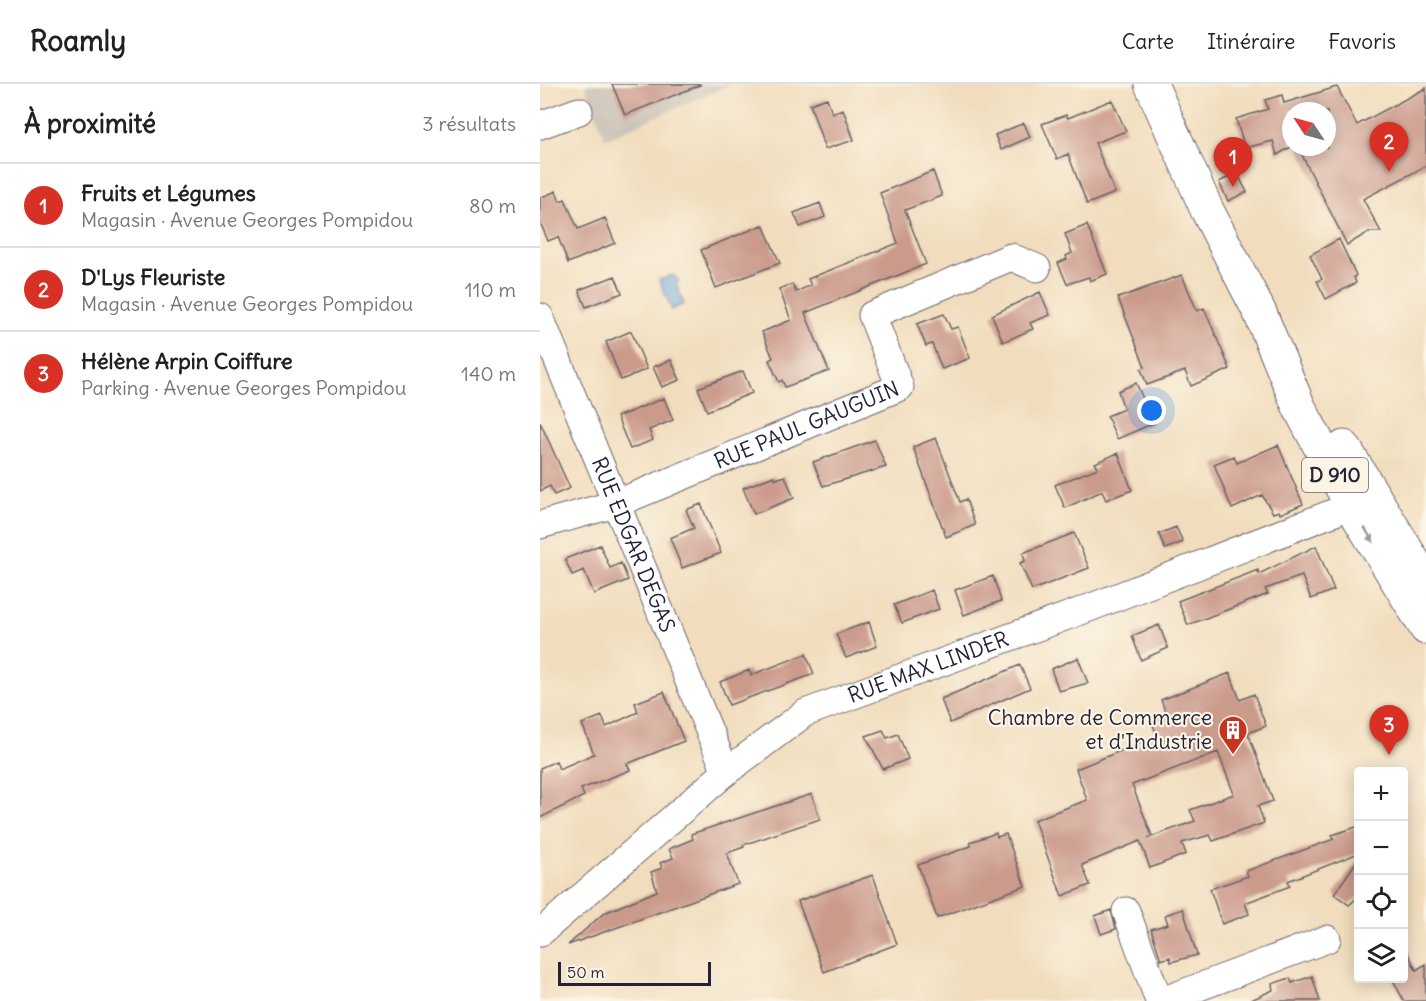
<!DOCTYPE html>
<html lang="fr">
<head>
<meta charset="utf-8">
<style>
  :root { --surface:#fff; --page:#f6f6f6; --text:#202124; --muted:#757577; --line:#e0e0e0; --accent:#d93025 }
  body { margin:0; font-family:Delius,sans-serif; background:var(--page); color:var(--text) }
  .controls { position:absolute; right:18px; bottom:18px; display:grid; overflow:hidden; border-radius:6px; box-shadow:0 3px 15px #0003 }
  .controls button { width:54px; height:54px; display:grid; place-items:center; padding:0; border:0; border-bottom:2px solid var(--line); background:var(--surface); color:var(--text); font:30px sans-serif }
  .compass { position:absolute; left:742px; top:18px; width:54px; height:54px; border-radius:50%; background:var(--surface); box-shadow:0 3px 15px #0003; rotate:306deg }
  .scale { position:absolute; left:18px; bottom:15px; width:153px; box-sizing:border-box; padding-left:6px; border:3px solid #22223b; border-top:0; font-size:16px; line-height:21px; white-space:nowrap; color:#22223b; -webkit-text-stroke:4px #fcf5e5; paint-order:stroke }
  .you { position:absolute; left:612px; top:327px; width:21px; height:21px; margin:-15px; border:4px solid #fff; border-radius:50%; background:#1a73e8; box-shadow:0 0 0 9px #1a73e833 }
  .badge { display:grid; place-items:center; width:39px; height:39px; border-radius:50%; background:var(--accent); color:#fff; font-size:20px; font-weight:700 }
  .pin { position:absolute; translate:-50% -50px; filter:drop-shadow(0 2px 3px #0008) }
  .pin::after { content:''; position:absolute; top:32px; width:21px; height:18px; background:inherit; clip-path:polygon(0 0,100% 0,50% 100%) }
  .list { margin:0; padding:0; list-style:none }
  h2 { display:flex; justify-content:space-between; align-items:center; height:78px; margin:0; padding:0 24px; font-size:26px }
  h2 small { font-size:20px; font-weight:400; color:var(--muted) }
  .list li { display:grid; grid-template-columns:39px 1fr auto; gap:18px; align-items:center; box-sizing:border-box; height:84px; padding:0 24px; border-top:2px solid var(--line) }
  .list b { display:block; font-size:22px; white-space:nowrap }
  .list p { margin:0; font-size:20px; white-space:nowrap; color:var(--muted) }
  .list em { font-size:20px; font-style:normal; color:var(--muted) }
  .icon { flex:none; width:33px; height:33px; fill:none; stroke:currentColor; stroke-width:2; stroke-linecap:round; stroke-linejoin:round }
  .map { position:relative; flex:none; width:886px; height:917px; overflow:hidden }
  header { display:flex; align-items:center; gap:36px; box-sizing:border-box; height:84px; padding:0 30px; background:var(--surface); border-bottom:2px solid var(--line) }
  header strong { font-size:28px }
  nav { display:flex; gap:33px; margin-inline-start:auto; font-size:21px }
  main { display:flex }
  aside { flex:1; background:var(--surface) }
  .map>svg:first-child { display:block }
  .industrial { fill:#cbc3b8 }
  .water { fill:#66a2d7; stroke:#446289; stroke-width:1.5 }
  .building { fill:#ca9a8b; fill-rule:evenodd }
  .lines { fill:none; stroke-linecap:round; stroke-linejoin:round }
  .minor-casing { stroke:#6a6368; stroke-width:29 }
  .major-casing { stroke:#6a6368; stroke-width:35 }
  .minor { stroke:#fff; stroke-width:27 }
  .major { stroke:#fff; stroke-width:33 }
  .oneway { fill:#9c9ca7 }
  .labels { text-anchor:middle; stroke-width:4.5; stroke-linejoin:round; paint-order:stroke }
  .shield { fill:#fcf5e5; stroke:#63616e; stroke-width:1.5 }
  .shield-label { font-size:20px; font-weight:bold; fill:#22223b }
  .street-label { font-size:21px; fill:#22223b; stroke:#fcf5e5 }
  .poi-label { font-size:21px; fill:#22223b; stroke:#fcf5e5; text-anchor:end }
</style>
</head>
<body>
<header>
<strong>Roamly</strong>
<nav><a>Carte</a><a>Itinéraire</a><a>Favoris</a></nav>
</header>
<main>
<aside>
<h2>À proximité<small>3 résultats</small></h2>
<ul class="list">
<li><span class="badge">1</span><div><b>Fruits et Légumes</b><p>Magasin · Avenue Georges Pompidou</p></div><em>80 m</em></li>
<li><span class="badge">2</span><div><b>D'Lys Fleuriste</b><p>Magasin · Avenue Georges Pompidou</p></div><em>110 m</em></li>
<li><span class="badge">3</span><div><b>Hélène Arpin Coiffure</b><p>Parking · Avenue Georges Pompidou</p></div><em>140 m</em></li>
</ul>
</aside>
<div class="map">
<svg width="886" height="917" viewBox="0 0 886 917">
  <rect width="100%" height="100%" fill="#fcf5e5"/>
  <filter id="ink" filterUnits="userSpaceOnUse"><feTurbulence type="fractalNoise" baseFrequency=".0167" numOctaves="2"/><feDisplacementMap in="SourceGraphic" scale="12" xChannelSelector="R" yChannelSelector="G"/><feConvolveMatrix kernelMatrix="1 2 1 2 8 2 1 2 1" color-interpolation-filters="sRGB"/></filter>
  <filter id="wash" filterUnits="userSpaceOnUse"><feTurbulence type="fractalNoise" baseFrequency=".008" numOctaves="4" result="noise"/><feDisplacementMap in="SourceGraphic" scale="24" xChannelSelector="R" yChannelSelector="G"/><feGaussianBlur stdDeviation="1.35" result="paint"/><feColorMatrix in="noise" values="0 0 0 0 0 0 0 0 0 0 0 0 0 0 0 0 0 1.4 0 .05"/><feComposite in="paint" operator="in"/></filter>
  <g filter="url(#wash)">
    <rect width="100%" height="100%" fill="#f1ddbd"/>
    <path class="industrial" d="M45,0H191L65,55Z"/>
    <path class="water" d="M133,191L139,197L136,199L144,220L132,226L119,196Z"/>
    <g id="blocks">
      <path class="building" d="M72,0H160V1L85,31Z
        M797,3L817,41L886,4V82L823,115L841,148H829L807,161L758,63H787V27H751V63L737,71L733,57L705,64L696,35L728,25L725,16L742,11L744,19Z
        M287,14L292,29L303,25L314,56L285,65L270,20Z
        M572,16L586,47L555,59L575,109L547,120L528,70L517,75L502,40L526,31L528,34Z
        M484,39L490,53L461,66L455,51Z
        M393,87L402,112L365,126L386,180L265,229L289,287L245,303L242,296L239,298L229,276L233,274L222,248L251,236L239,205L252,200L256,208L271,201L268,195L358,159L340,109Z
        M697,89L707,108L688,117L679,98Z
        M16,107L20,117L25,115L38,145L65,134L75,159L28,179L18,153L8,157L0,138V114Z
        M280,119L285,133L260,143L254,129Z
        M223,141L240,179L176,204L161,166Z
        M547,141L567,190L550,197L549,193L527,200L518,179L527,175L526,172L532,169L525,150Z
        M799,155L816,191L814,193L816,199L786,215L777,197L782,195L770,171Z
        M642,191L657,227L664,224L690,285L651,302L645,287L607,301L601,285L605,283L578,214Z
        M75,192L82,209L46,223L39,206Z
        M500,208L510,231L490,239L493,245L463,258L452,231Z
        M404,230L411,245L418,243L430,274L402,285L392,260L386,262L377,240Z
        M91,247L107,285L81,296L66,258Z
        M131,276L140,296L122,303L113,283Z
        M203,287L212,309L167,327L158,304Z
        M596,299L614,339L577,355L567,332L584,325L578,307Z
        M124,314L133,336L109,346L113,356L90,365L77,333Z
        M0,338L30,404L14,411L10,402L0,407Z
        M396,354L420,418L426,415L435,441L406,453L373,363Z
        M335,356L346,383L283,402L273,378Z
        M738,361L763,420L740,430L739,427L733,429L722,411L692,425L674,380L694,372L697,379Z
        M578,369L592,406L566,416L562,407L525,424L515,401L558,384L555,379Z
        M234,392L236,395L245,392L254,414L214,430L203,404Z
        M161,420L181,469L142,484L130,454L154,444L146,426Z
        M636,443L643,458L625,465L619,450Z
        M534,449L549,484L492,506L480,479L485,477L483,469Z
        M60,461L70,484L81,479L88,496L54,510L44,486L32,491L25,475Z
        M776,462L794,506L771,515L762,492L725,505L728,510L648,541L638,517L718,486L719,490Z
        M453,492L461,517L424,531L415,506Z
        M392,506L399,525L362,539L354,521Z
        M329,538L337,562L306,574L296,550Z
        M619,541L628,564L601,576L592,552Z
        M266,570L274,590L189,621L180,598L209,586L211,591Z
        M538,574L548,599L519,607L511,585Z
        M480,581L490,604L410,639L401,615Z
        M690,589L700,616L714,610L726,642L708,649L733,717L718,722L724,739L673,757L670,751L642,759L646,770L610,784L600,757L542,781L550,801L522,812L494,736L547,716L536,685L617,652L612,638L627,632L621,616ZM678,668L694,710L650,726L655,737L608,754L612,752L592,701Z
        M124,608L144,657L87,680L90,686L41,705L44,712L0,734V684L16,677L19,685L54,670L42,640L62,632L66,643L98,628L95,619Z
        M343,646L347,654L358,650L368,675L343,685L326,652Z
        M272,710L280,735L203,761L204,763L187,769L198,800L28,861L64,829L117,807L111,788L122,784L120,779L133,774L129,765L153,755L151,750Z
        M819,742V769L748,797L750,802L705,819L709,830L682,840L670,805L708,792L706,787L794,755L792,751Z
        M456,749L457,753L466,750L485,802L397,834L378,781L431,762L430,758Z
        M819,774V812L809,821L794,810Z
        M333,791L357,860L284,888L258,817Z
        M643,825L657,871L631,878L630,873L621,876L611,845L628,840L625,831Z
        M571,826L576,845L561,850L555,832Z
        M864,861L876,886L886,880V917H864L852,894H864Z
        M772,892L780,917H709L733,906L732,900L750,894L752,899Z"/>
    </g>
  </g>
  <g filter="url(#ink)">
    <use href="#blocks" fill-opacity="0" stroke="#6a6368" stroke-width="1.5"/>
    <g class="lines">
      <g class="minor-casing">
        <g id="minor">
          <path d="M0,41L39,27"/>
          <path id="s1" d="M0,233L186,688"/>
          <path id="s2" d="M0,441L75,420L360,303L332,231L471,173L497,184"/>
          <path d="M586,827L619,917"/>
          <path id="s3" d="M0,849L186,688L265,629L549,524L831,414"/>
          <path d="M622,917L787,855"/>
        </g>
      </g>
      <g class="major-casing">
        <path id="major" d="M611,0L667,126L720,229L759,323L811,421L886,544
          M804,363L886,498"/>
      </g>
      <use href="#minor" class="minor"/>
      <use href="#major" class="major"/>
    </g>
    <defs><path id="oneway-solid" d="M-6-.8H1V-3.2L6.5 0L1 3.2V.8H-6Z" transform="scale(1.5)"/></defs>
    <use class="oneway" href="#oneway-solid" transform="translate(829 451) rotate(59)"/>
  </g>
  <defs>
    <g id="building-pin" transform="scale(1.5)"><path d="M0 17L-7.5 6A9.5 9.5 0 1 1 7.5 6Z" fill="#c8321e" stroke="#fcf5e5"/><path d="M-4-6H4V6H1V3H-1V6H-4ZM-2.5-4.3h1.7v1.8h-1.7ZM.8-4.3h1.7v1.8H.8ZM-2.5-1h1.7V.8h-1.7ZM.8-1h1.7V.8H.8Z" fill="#fff"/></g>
  </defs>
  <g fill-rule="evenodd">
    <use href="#building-pin" x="693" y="646"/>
  </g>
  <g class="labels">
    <rect class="shield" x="762" y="374" width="66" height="34" rx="4.5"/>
    <g class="shield-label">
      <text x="795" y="398">D 910</text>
    </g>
    <g class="street-label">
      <text dy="7" stroke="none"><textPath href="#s2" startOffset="285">RUE PAUL GAUGUIN</textPath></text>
      <text dy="7" stroke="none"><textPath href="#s1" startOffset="246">RUE EDGAR DEGAS</textPath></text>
      <text dy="7" stroke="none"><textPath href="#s3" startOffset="476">RUE MAX LINDER</textPath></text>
    </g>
    <g class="poi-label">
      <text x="672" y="641">Chambre de Commerce<tspan x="672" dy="24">et d'Industrie</tspan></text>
    </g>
  </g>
</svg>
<div class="controls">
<button>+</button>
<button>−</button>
<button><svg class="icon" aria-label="locate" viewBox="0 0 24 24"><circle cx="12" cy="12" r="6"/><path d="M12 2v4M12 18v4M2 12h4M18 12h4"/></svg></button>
<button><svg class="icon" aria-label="layers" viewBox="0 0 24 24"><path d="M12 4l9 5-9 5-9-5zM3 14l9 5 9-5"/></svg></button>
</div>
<svg class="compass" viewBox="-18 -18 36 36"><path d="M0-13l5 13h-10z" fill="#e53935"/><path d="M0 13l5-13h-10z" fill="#757577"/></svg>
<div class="scale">50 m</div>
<div class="you"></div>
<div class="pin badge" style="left:693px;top:103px">1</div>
<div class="pin badge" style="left:849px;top:88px">2</div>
<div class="pin badge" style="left:849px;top:671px">3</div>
</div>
</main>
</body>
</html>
